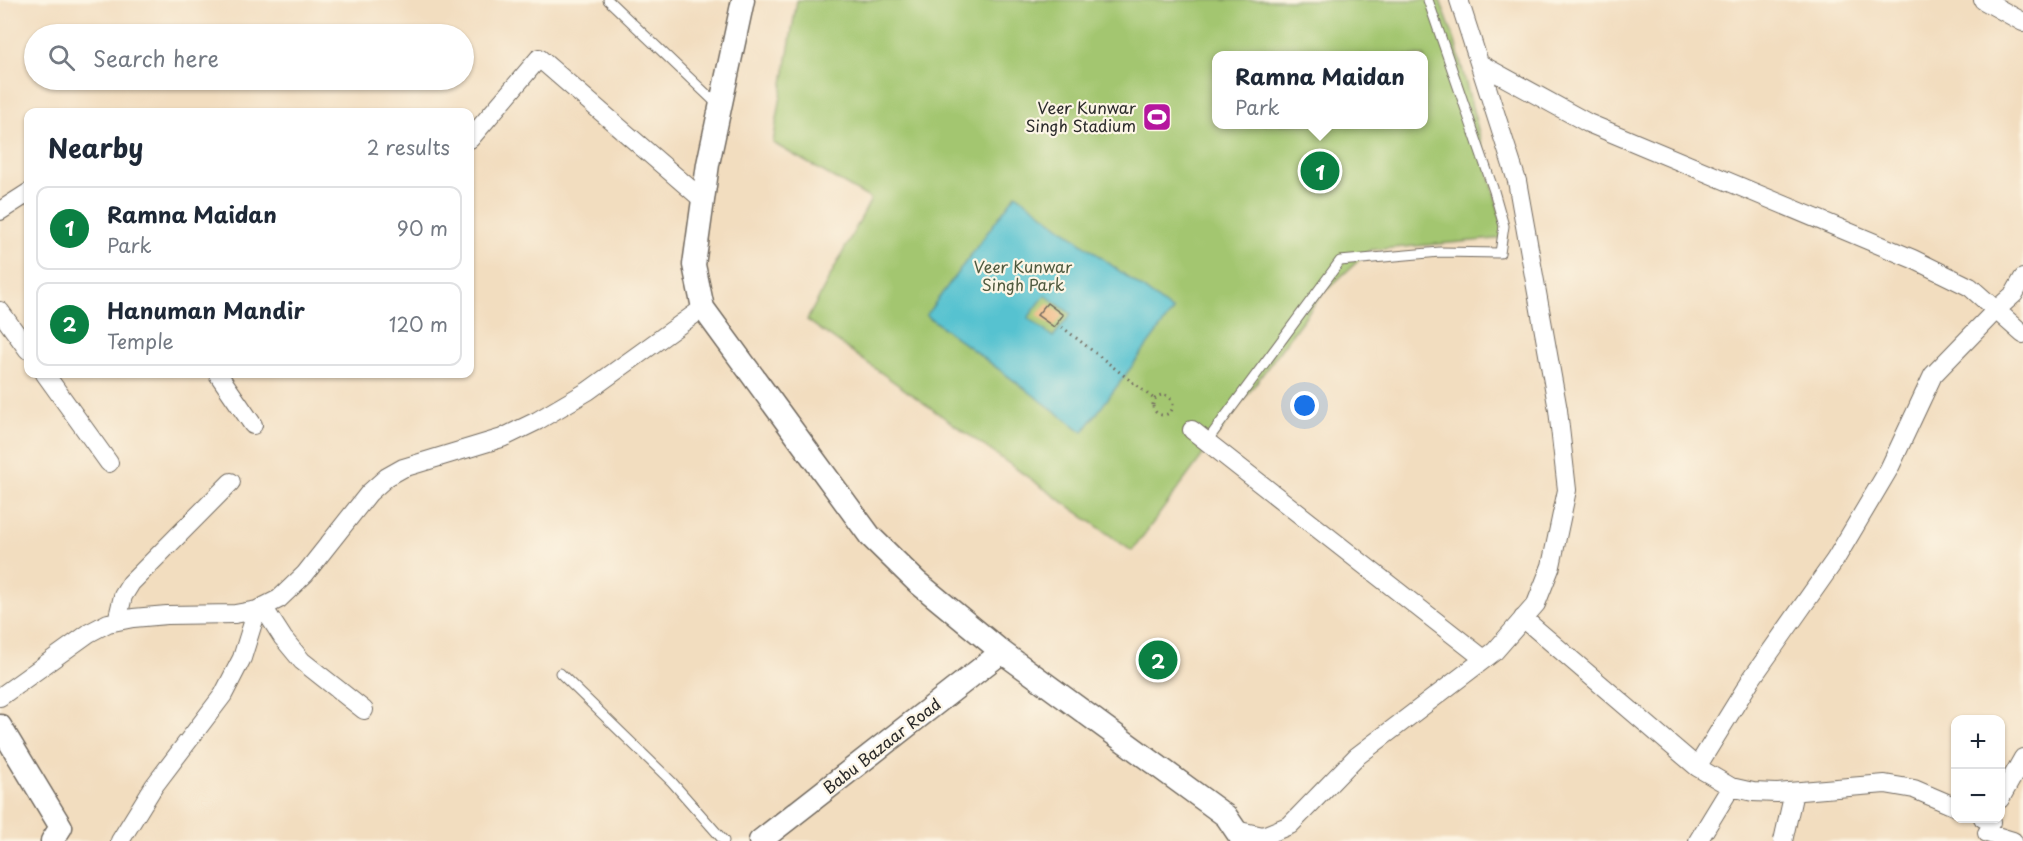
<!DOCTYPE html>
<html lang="en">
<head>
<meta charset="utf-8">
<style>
  :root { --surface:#fff; --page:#f2f2f3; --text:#1f2937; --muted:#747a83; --line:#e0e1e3; --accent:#0b8043 }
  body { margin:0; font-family:"Playpen Sans",sans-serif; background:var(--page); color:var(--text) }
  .controls { position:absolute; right:18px; bottom:18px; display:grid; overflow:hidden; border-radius:12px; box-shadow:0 2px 4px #0004 }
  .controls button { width:54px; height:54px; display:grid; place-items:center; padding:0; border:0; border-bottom:2px solid var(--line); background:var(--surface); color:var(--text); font:30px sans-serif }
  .you { position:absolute; left:1305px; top:406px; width:21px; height:21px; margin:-15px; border:4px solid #fff; border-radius:50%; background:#1a73e8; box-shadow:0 0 0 9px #1a73e833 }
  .badge { display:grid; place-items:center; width:39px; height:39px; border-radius:50%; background:var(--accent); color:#fff; font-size:20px; font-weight:700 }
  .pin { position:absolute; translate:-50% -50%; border:3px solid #fff; box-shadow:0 2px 6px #0006 }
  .popup { position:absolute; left:1212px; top:51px; width:216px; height:78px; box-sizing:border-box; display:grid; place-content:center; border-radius:12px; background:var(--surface); filter:drop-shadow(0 2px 4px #0005); font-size:20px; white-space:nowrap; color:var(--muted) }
  .popup b { font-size:22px; color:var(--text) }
  .popup::after { content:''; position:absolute; left:50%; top:100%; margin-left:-12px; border:12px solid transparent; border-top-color:var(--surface) }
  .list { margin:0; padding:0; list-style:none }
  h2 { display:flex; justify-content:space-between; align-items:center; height:78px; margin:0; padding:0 24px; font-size:26px }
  h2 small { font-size:20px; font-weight:400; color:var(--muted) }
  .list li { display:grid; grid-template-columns:39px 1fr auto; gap:18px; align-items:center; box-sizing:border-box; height:84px; margin:0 12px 12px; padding:0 12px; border:2px solid var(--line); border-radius:12px }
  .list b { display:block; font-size:22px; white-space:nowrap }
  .list p { margin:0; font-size:20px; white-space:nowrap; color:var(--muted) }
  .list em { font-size:20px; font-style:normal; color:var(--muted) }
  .icon { flex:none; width:33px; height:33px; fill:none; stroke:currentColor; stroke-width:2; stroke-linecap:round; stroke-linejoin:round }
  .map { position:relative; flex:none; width:2023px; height:841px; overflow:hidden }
  .search { position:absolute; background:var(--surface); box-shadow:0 2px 4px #0004; left:24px; top:24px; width:450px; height:66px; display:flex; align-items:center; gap:15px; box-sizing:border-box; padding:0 21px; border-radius:33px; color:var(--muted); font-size:22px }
  .panel { position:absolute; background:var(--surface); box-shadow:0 2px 4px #0004; left:24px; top:108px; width:450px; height:270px; border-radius:12px }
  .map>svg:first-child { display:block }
  .green { fill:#a3c66f; stroke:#67784d; stroke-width:1.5; fill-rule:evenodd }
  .water { fill:#56c2d0; stroke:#40767e; stroke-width:1.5; fill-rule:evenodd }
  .building { fill:#efb278 }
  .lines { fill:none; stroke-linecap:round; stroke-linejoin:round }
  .service-casing { stroke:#71695f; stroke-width:11 }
  .minor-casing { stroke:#71695f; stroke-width:20 }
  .tertiary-casing { stroke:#71695f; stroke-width:25 }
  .path { stroke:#71695f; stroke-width:3; stroke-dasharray:1.5 4.5; stroke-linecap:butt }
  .service { stroke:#fff; stroke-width:9 }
  .minor { stroke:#fff; stroke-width:18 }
  .tertiary { stroke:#fff; stroke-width:22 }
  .labels { text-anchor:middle; stroke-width:4.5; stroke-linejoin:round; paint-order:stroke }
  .poi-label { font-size:16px; fill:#2b2b2b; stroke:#fcf5e5; text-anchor:end }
  .park-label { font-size:16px; fill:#4f5a3f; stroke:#fcf5e5 }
  .street-label { font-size:16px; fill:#2b2b2b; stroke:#fcf5e5 }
</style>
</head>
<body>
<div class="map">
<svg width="2023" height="841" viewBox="0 0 2023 841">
  <rect width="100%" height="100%" fill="#fcf5e5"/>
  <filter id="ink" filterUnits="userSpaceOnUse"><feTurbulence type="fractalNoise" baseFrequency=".0167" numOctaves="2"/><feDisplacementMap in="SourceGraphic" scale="12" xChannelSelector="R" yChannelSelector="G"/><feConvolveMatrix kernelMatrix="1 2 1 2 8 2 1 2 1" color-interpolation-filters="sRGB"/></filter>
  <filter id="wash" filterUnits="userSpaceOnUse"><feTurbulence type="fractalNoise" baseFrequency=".008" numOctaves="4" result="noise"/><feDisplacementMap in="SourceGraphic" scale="24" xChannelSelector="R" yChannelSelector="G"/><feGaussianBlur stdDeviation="1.35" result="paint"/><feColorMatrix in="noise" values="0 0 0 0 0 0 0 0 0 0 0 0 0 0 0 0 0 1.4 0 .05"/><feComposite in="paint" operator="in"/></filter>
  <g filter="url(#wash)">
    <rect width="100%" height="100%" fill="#f2ddbf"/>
    <path class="green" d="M797,0H1440L1455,41L1506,238L1370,250L1321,295L1132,551L807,320L871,199L773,143ZM1216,56H1424V124H1216Z"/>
    <path class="water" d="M1016,194L1173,311L1083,432L926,315ZM1045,295L1071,314L1053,337L1028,318Z"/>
    <g id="blocks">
      <path class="building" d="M1047,303L1063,315L1054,327L1037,315Z"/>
    </g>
  </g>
  <g filter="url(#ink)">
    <use href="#blocks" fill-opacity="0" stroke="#71695f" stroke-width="1.5"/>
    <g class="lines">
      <g class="service-casing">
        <path id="service" d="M608,0L718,105
          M1207,441L1340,261L1440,252L1500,253L1504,226L1494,191L1428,0
          M560,673L672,782L724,841"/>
      </g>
      <g class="minor-casing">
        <path id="minor" d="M1983,0L2023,22
          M1480,64L1588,123L1913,259L1970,287L2023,334
          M470,139L539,58L703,200
          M0,211L28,193
          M0,311L28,350
          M45,374L109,463
          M218,374L253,425
          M1192,430L1484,659
          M263,607L283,638L302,661L364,710
          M1523,618L1697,767L1752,678L1835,560L1889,469L1933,375L1996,310L2014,294L2023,278
          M117,621L123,596L131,583L231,482
          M0,697L89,633L108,623L133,618L167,615L235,614L257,610L279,599L305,574L369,493L387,477L403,468L502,438L537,421L588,391L703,308
          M1697,767L1731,787L1753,792L1777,793L1885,784L1914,789L1956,807
          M2000,799L2023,758
          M1983,818L1991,822
          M1235,830L1263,836L1290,825L1356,757L1495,651L1536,604L1551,566L1567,490L1558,410L1517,181L1459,0
          M1987,833L2013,841
          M120,841L154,786L223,695L242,658L257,610
          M1698,841L1731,787
          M1783,841L1794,792"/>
      </g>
      <g class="tertiary-casing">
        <path id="tertiary" d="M743,0L708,164L694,265L703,308L870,536L917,582L1002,652L1226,816L1243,841
          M0,726L61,827L52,841
          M760,841L1002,652"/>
      </g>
      <path class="path" d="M1057,323L1154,399
        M1153 405a10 10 0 1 1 20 0a10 10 0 1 1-20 0Z"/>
      <use href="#service" class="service"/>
      <use href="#minor" class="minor"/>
      <use href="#tertiary" class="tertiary"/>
    </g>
  </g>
  <defs>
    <g id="stadium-square" transform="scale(1.5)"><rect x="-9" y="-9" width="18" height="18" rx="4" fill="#b5179e" stroke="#fcf5e5"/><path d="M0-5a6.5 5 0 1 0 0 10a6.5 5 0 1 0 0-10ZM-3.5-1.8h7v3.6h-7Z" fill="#fff"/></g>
  </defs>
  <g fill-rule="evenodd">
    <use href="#stadium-square" x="1157" y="117"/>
  </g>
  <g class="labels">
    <g class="poi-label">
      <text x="1136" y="114">Veer Kunwar<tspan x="1136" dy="18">Singh Stadium</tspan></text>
    </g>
    <g class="park-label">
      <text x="1023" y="273">Veer Kunwar<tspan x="1023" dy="18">Singh Park</tspan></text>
    </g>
    <g class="street-label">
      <text transform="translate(882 746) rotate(-38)" y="6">Babu Bazaar Road</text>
    </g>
  </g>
</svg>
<div class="controls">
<button>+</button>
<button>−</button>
</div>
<div class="you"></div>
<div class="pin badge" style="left:1320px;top:171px">1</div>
<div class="popup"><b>Ramna Maidan</b>Park</div>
<div class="pin badge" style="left:1158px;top:660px">2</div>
<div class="search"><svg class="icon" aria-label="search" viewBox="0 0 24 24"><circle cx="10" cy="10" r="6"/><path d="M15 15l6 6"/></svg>Search here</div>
<section class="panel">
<h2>Nearby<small>2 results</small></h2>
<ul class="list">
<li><span class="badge">1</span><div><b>Ramna Maidan</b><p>Park</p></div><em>90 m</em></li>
<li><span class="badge">2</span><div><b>Hanuman Mandir</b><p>Temple</p></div><em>120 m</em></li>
</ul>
</section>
</div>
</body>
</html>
